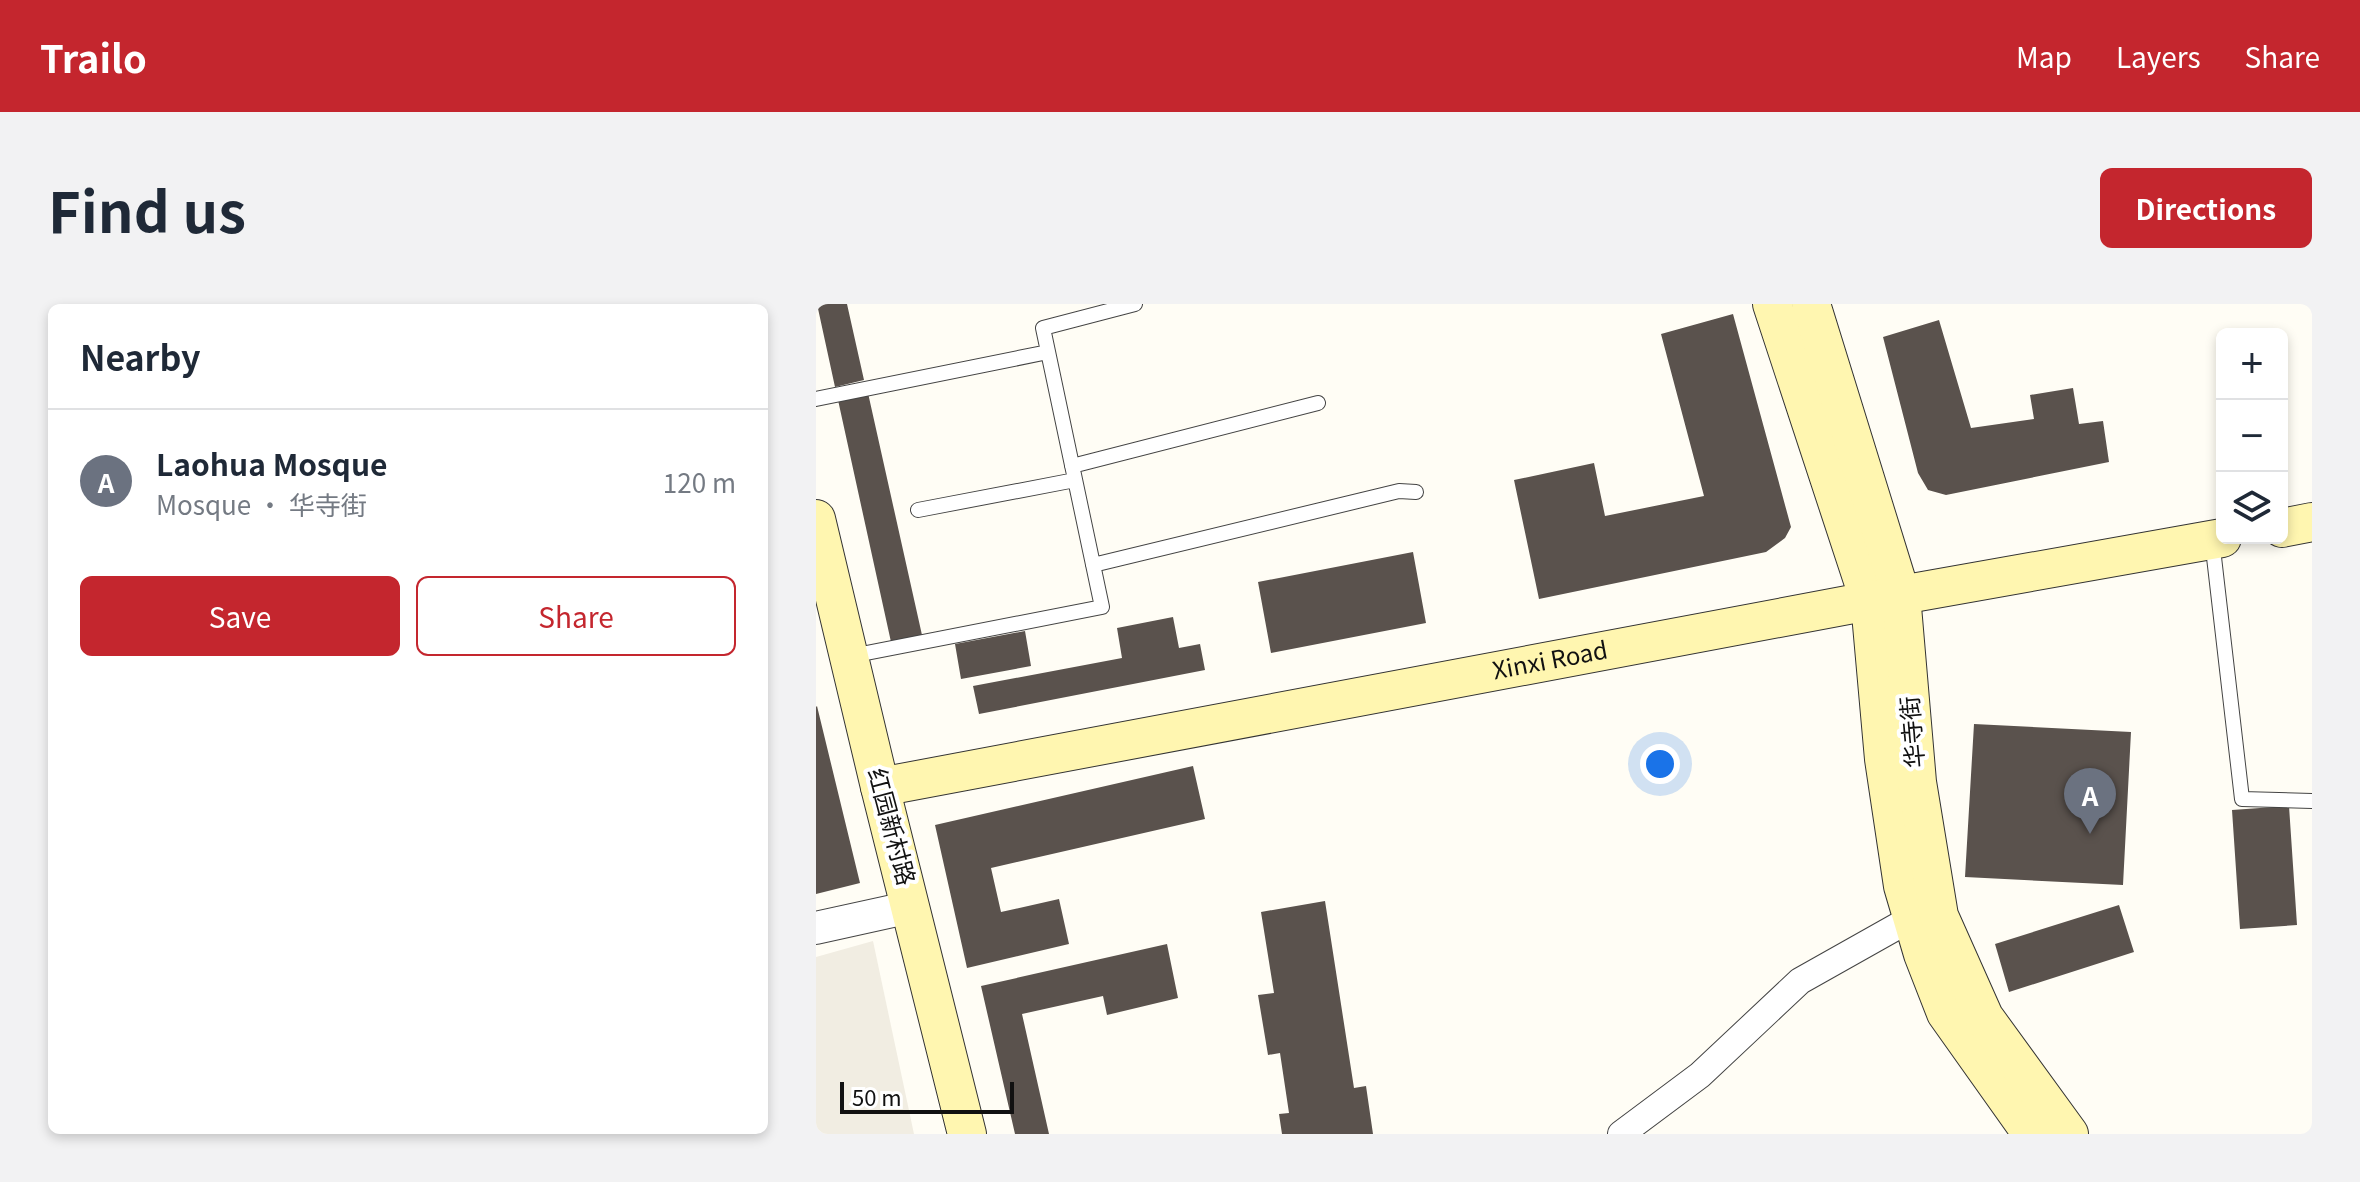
<!DOCTYPE html>
<html lang="en">
<head>
<meta charset="utf-8">
<style>
  :root { --surface:#fff; --page:#f2f2f3; --text:#1f2937; --muted:#747a83; --line:#e0e1e3; --accent:#c4262e }
  body { margin:0; font-family:Georgia,"Noto Sans SC",serif; background:var(--page); color:var(--text) }
  .controls { position:absolute; right:24px; top:24px; display:grid; overflow:hidden; border-radius:12px; box-shadow:0 4px 12px #0003 }
  .controls button { width:72px; height:72px; display:grid; place-items:center; padding:0; border:0; border-bottom:2px solid var(--line); background:var(--surface); color:var(--text); font:40px sans-serif }
  .scale { position:absolute; left:24px; bottom:20px; width:174px; box-sizing:border-box; padding-left:8px; border:4px solid #111; border-top:0; font-size:22px; line-height:28px; white-space:nowrap; color:#111; -webkit-text-stroke:6px #fff; paint-order:stroke }
  .you { position:absolute; left:844px; top:460px; width:28px; height:28px; margin:-20px; border:6px solid #fff; border-radius:50%; background:#1a73e8; box-shadow:0 0 0 12px #1a73e833 }
  .badge { display:grid; place-items:center; width:52px; height:52px; border-radius:50%; background:var(--accent); color:#fff; font-size:26px; font-weight:700 }
  .pin { position:absolute; translate:-50% -66px; filter:drop-shadow(0 2px 4px #0008) }
  .pin::after { content:''; position:absolute; top:42px; width:28px; height:24px; background:inherit; clip-path:polygon(0 0,100% 0,50% 100%) }
  .list { margin:0; padding:0; list-style:none }
  h2 { display:flex; justify-content:space-between; align-items:center; height:104px; margin:0; padding:0 32px; font-size:34px }
  h2 small { font-size:26px; font-weight:400; color:var(--muted) }
  .list li { display:grid; grid-template-columns:52px 1fr auto; gap:24px; align-items:center; box-sizing:border-box; height:144px; padding:0 32px; border-top:2px solid var(--line) }
  .list b { display:block; font-size:30px; white-space:nowrap }
  .list p { margin:0; font-size:26px; white-space:nowrap; color:var(--muted) }
  .list em { font-size:26px; font-style:normal; color:var(--muted) }
  .actions { display:flex; gap:16px; padding:24px 32px }
  .actions a { flex:1; padding:18px 0; border:2px solid var(--accent); border-radius:12px; text-align:center; font-size:28px; color:var(--accent) }
  .actions .main { background:var(--accent); color:#fff }
  .icon { flex:none; width:44px; height:44px; fill:none; stroke:currentColor; stroke-width:2; stroke-linecap:round; stroke-linejoin:round }
  .map { position:relative; flex:none; width:1496px; height:830px; overflow:hidden; border-radius:12px }
  header { display:flex; align-items:center; gap:48px; box-sizing:border-box; height:112px; padding:0 40px; background:var(--accent); color:#fff }
  header strong { font-size:38px }
  nav { display:flex; gap:44px; margin-inline-start:auto; font-size:28px }
  .intro { display:flex; align-items:center; justify-content:space-between; box-sizing:border-box; height:192px; padding:0 48px }
  h1 { margin:0; font-size:56px }
  .button { padding:20px 36px; border-radius:12px; background:var(--accent); color:#fff; font-size:28px; font-weight:700 }
  main { display:flex; gap:48px; padding:0 48px }
  aside { flex:1; background:var(--surface); border-radius:12px; box-shadow:0 4px 12px #0003 }
  .map>svg:first-child { display:block }
  .plaza { fill:#f1ede2 }
  .building { fill:#5a524d }
  .lines { fill:none; stroke-linecap:round; stroke-linejoin:round }
  .service-casing { stroke:#444; stroke-width:16 }
  .minor-casing { stroke:#444; stroke-width:28 }
  .tertiary-casing { stroke:#444; stroke-width:34 }
  .secondary-casing { stroke:#333; stroke-width:40 }
  .service { stroke:#fff; stroke-width:14 }
  .minor { stroke:#fff; stroke-width:26 }
  .tertiary { stroke:#fff; stroke-width:32 }
  .secondary { stroke:#fff6b0; stroke-width:38 }
  .labels { text-anchor:middle; stroke-width:8; stroke-linejoin:round; paint-order:stroke }
  .street-label { font-size:24px; fill:#111; stroke:#fff }
</style>
</head>
<body>
<header>
<strong>Trailo</strong>
<nav><a>Map</a><a>Layers</a><a>Share</a></nav>
</header>
<div class="intro"><h1>Find us</h1><a class="button">Directions</a></div>
<main>
<aside>
<h2>Nearby<small></small></h2>
<ul class="list">
<li><span class="badge" style="background:#6b7280">A</span><div><b>Laohua Mosque</b><p>Mosque · 华寺街</p></div><em>120 m</em></li>
</ul>
<div class="actions"><a class="main">Save</a><a>Share</a></div>
</aside>
<div class="map">
<svg width="1496" height="830" viewBox="0 0 1496 830">
  <rect width="100%" height="100%" fill="#fffdf5"/>
  <path class="plaza" d="M57,637L98,830H0V653Z"/>
  <path class="building" d="M1,0H31L48,76L19,83Z
    M917,10L975,223L969,234L950,248L723,295L698,176L778,159L789,212L888,192L845,30Z
    M1123,16L1155,124L1218,115L1214,91L1257,84L1263,120L1287,117L1293,158L1130,191L1112,186L1102,169L1067,33Z
    M52,89L106,331L75,338L22,96Z
    M597,248L610,319L455,349L442,278Z
    M357,313L363,344L384,340L389,366L163,410L157,382L306,354L301,324Z
    M209,327L215,362L145,375L139,340Z
    M1,402L44,579L0,590V403Z
    M1158,420L1315,428L1307,581L1149,573Z
    M377,462L389,515L175,564L185,608L243,595L253,640L151,664L119,521Z
    M1473,502L1481,621L1424,625L1416,506Z
    M509,597L538,784L550,782L557,830H466L463,810L473,809L464,749L452,751L442,691L458,689L445,608Z
    M1303,601L1318,648L1193,688L1179,640Z
    M351,640L362,694L291,711L287,692L206,710L233,830H199L165,682Z"/>
  <g class="lines">
    <g class="service-casing">
      <path id="service" d="M0,95L232,48
        M256,162L502,99
        M102,206L259,176
        M1396,236L1426,495L1496,497
        M277,261L583,187L600,188
        M35,352L286,303L227,24L319,0"/>
    </g>
    <g class="minor-casing">
      <path id="minor" d="M805,830L884,771L984,677L1096,614"/>
    </g>
    <g class="tertiary-casing">
      <path id="tertiary" d="M0,624L95,603"/>
    </g>
    <g class="secondary-casing">
      <g id="secondary">
        <path d="M956,0L1054,298L1068,455L1087,582L1107,650L1130,709L1216,830"/>
        <path d="M995,0L1085,291L1101,478L1123,612L1168,713L1253,830"/>
        <path d="M0,215L64,483L151,830"/>
        <path d="M1466,224L1496,218"/>
        <path id="s1" d="M64,483L1085,291L1406,234"/>
      </g>
    </g>
    <use href="#service" class="service"/>
    <use href="#minor" class="minor"/>
    <use href="#tertiary" class="tertiary"/>
    <use href="#secondary" class="secondary"/>
  </g>
  <g class="labels">
    <g class="street-label">
      <text dy="8" stroke="none"><textPath href="#s1" startOffset="682">Xinxi Road</textPath></text>
      <text transform="translate(1097 428) rotate(-95)" y="8">华寺街</text>
      <text transform="translate(75 523) rotate(75)" y="8">红园新村路</text>
    </g>
  </g>
</svg>
<div class="controls">
<button>+</button>
<button>−</button>
<button><svg class="icon" aria-label="layers" viewBox="0 0 24 24"><path d="M12 4l9 5-9 5-9-5zM3 14l9 5 9-5"/></svg></button>
</div>
<div class="scale">50 m</div>
<div class="you"></div>
<div class="pin badge" style="left:1274px;top:530px;background:#6b7280">A</div>
</div>
</main>
</body>
</html>
